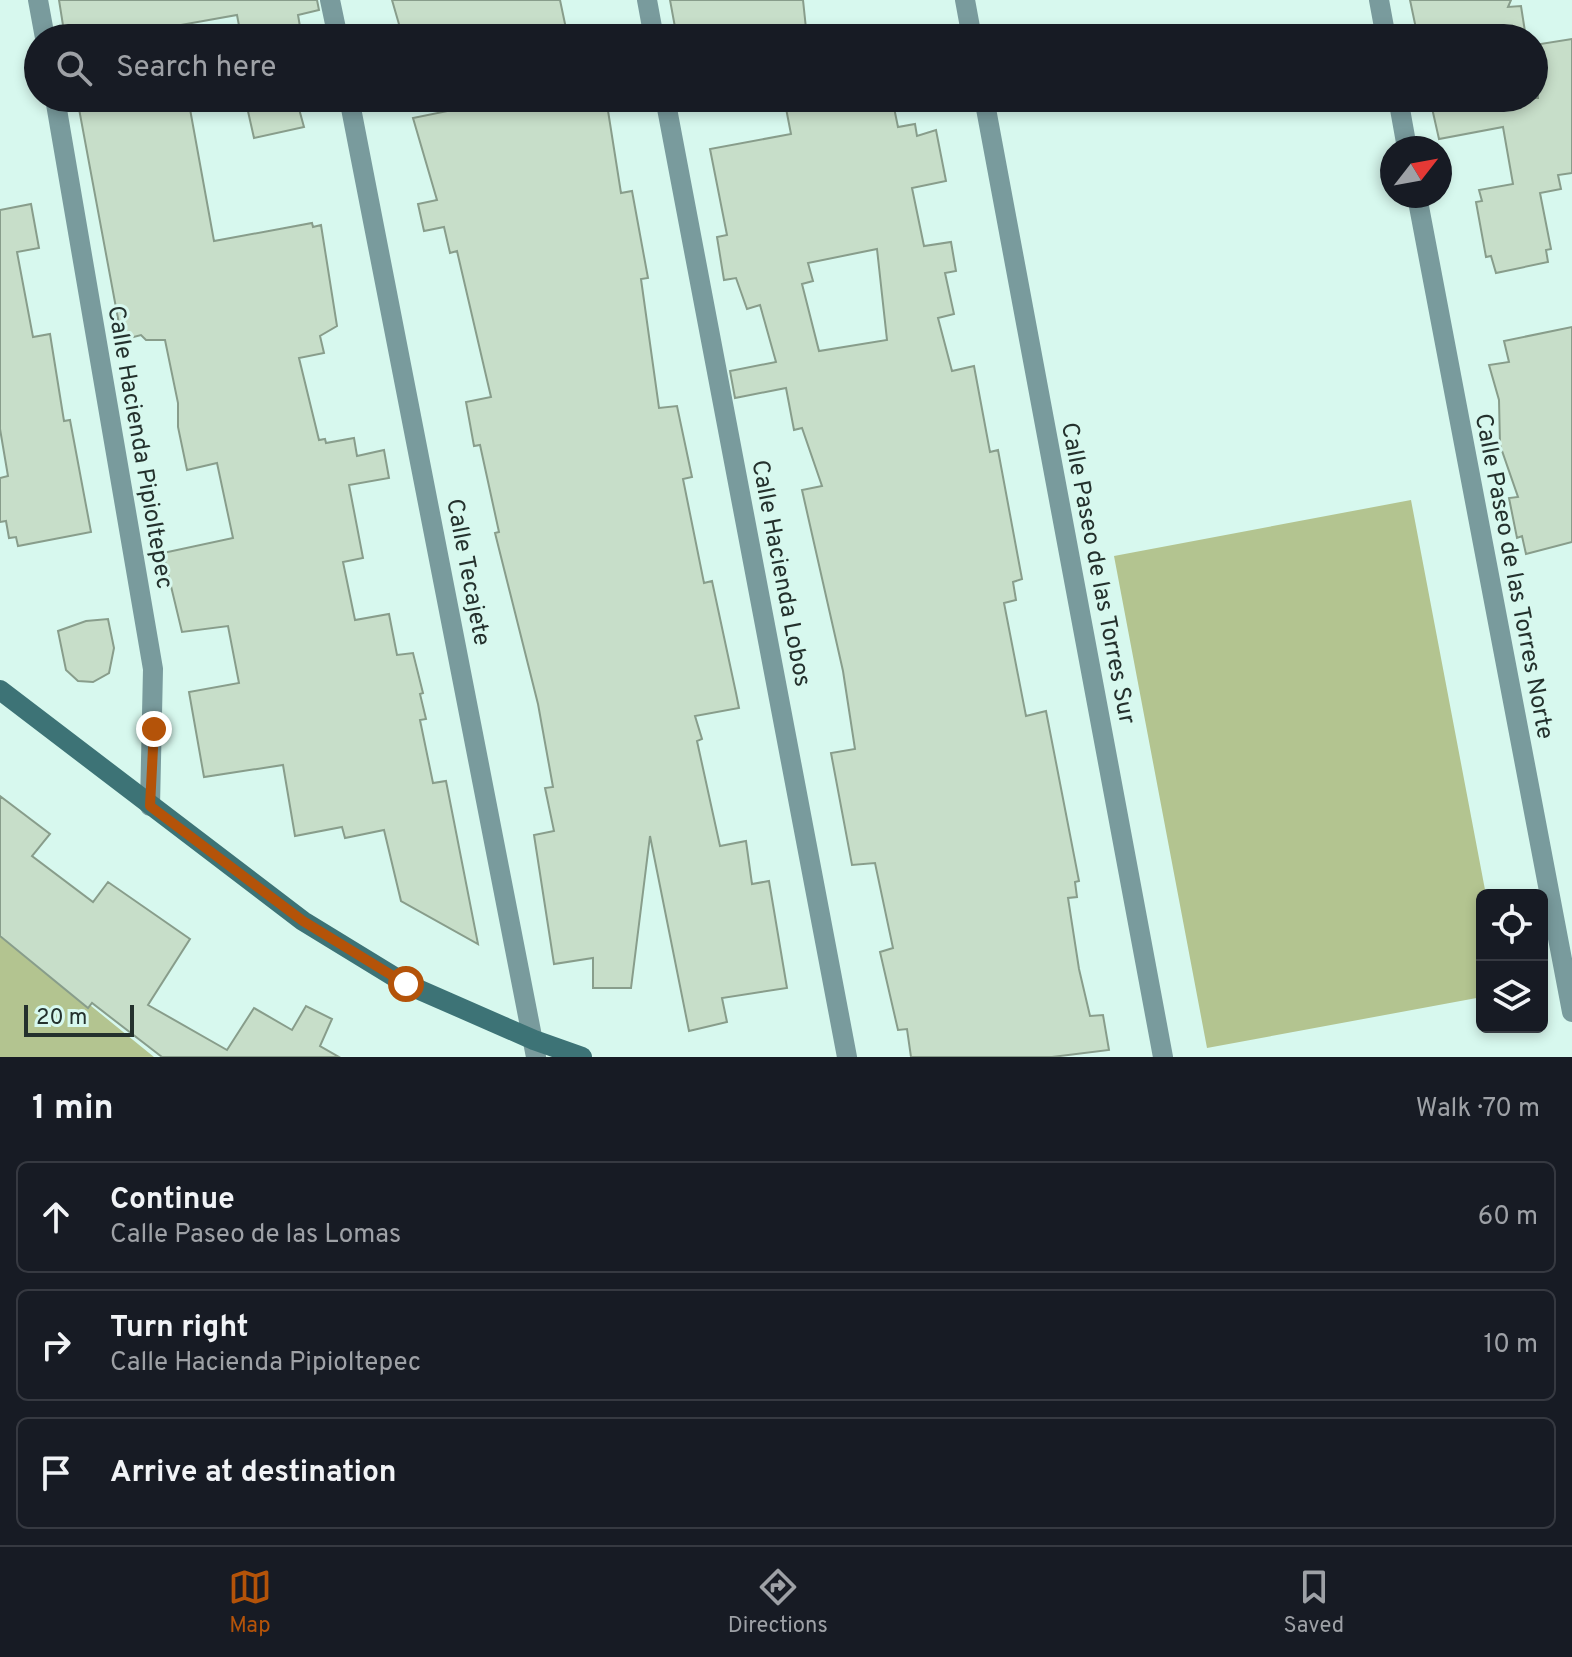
<!DOCTYPE html>
<html lang="en">
<head>
<meta charset="utf-8">
<style>
  :root { --surface:#171b24; --page:#20242c; --text:#f1f3f6; --muted:#9ea1a6; --line:#363941; --accent:#b45309 }
  body { margin:0; font-family:Overpass,sans-serif; background:var(--page); color:var(--text) }
  .controls { position:absolute; right:24px; bottom:24px; display:grid; overflow:hidden; border-radius:12px; box-shadow:0 4px 12px #0003 }
  .controls button { width:72px; height:72px; display:grid; place-items:center; padding:0; border:0; border-bottom:2px solid var(--line); background:var(--surface); color:var(--text); font:40px sans-serif }
  .compass { position:absolute; left:1380px; top:136px; width:72px; height:72px; border-radius:50%; background:var(--surface); box-shadow:0 4px 12px #0003; rotate:59deg }
  .scale { position:absolute; left:24px; bottom:20px; width:110px; box-sizing:border-box; padding-left:8px; border:4px solid #24312d; border-top:0; font-size:22px; line-height:28px; white-space:nowrap; color:#24312d; -webkit-text-stroke:6px #d7f8ee; paint-order:stroke }
  .stop { position:absolute; width:24px; height:24px; margin:-18px; border:6px solid #b45309; border-radius:50%; background:#fff }
  .stop.end { background:#b45309; border-color:#fff; box-shadow:0 2px 8px #0008 }
  .list { margin:0; padding:0; list-style:none }
  h2 { display:flex; justify-content:space-between; align-items:center; height:104px; margin:0; padding:0 32px; font-size:34px }
  h2 small { font-size:26px; font-weight:400; color:var(--muted) }
  .list li { display:grid; grid-template-columns:52px 1fr auto; gap:24px; align-items:center; box-sizing:border-box; height:112px; margin:0 16px 16px; padding:0 16px; border:2px solid var(--line); border-radius:12px }
  .list b { display:block; font-size:30px; white-space:nowrap }
  .list p { margin:0; font-size:26px; white-space:nowrap; color:var(--muted) }
  .list em { font-size:26px; font-style:normal; color:var(--muted) }
  .icon { flex:none; width:44px; height:44px; fill:none; stroke:currentColor; stroke-width:2; stroke-linecap:round; stroke-linejoin:round }
  .map { position:relative; flex:none; width:1572px; height:1057px; overflow:hidden }
  .search { position:absolute; background:var(--surface); box-shadow:0 4px 12px #0003; left:24px; right:24px; top:24px; height:88px; display:flex; align-items:center; gap:20px; box-sizing:border-box; padding:0 28px; border-radius:44px; color:var(--muted); font-size:30px }
  .sheet { height:488px; background:var(--surface) }
  nav { display:flex; justify-content:space-around; align-items:center; box-sizing:border-box; height:112px; border-top:2px solid var(--line); background:var(--surface); font-size:22px; color:var(--muted) }
  nav a { display:grid; justify-items:center; gap:4px }
  nav .on { color:var(--accent) }
  .map>svg:first-child { display:block }
  .green { fill:#b3c490 }
  .building { fill:#c7dec9; stroke:#889d8b; stroke-width:2; fill-rule:evenodd }
  .lines { fill:none; stroke-linecap:round; stroke-linejoin:round }
  .street { stroke:#799b9d; stroke-width:20 }
  .secondary { stroke:#3d7376; stroke-width:20 }
  .route { stroke:#b45309; stroke-width:10 }
  .labels { text-anchor:middle; stroke-width:6; stroke-linejoin:round; paint-order:stroke }
  .street-label { font-size:24px; fill:#24312d; stroke:#d7f8ee }
</style>
</head>
<body>
<div class="map">
<svg width="1572" height="1057" viewBox="0 0 1572 1057">
  <rect width="100%" height="100%" fill="#d7f8ee"/>
  <path class="green" d="M1411,500L1486,895H1482V997L1207,1048L1114,556Z
    M0,932L154,1057H0Z"/>
  <path class="building" d="M59,0H317L319,10L298,15L302,38H253L251,28L240,31L237,15L175,26L177,38H65Z
    M392,0H560L568,38H403Z
    M670,0H803L807,38H677Z
    M1410,0H1511L1508,7L1521,6L1526,38H1418Z
    M1572,39V173L1558,175L1561,189L1540,193L1551,249L1546,250L1548,262L1496,273L1491,256L1486,257L1476,202L1482,201L1479,190L1513,184L1503,127L1439,139L1432,108L1463,102L1462,98H1538L1534,45Z
    M77,98H188L214,241L312,223L313,227L321,225L337,326L320,336L324,353L299,358L319,440L325,439L326,443L354,438L357,456L384,450L389,478L349,485L363,558L343,562L355,620L389,614L397,655L413,653L423,693L420,694L426,719L420,720L433,783L446,781L478,944L401,901L384,830L345,838L342,827L295,836L283,765L204,777L189,692L239,683L228,626L182,632L163,553L233,538L217,463L187,470L178,427V403L165,340H146L141,335L122,340Z
    M245,98H296L304,127L254,138Z
    M511,98H606L621,193L632,191L648,278L641,279L659,408L677,406L692,477L683,479L704,583L712,581L736,693L739,708L695,716L702,739L697,741L720,846L746,841L752,884L769,881L787,988L722,998L727,1022L689,1031L650,836L631,988H593V958L554,964L534,835L554,831L545,788L553,787L538,704L495,533L499,532L480,445L474,446L466,402L491,397L457,251L450,253L444,227L424,231L418,204L437,200L413,118Z
    M784,98H892L898,127L915,124L917,136L936,130L946,181L912,188L924,246L951,242L956,271L945,273L954,314L938,318L952,371L974,366L990,452L998,450L1022,579L1013,582L1016,600L1004,603L1026,716L1046,711L1079,881L1075,882L1077,897L1068,898L1079,969L1090,1016L1103,1015L1109,1050L1052,1057H911L907,1029L898,1030L880,952L893,948L875,863L852,865L831,753L855,749L843,671L802,490L822,486L802,428L794,430L786,388L735,398L730,371L776,362L760,305L747,309L736,278L724,280L717,237L727,235L710,149L791,134ZM877,249L887,340L819,351L802,284L813,281L808,263Z
    M31,204L39,248L17,252L33,337L50,334L64,421L70,420L91,532L18,546L16,537L9,538L6,521L0,522V478L8,476L0,429V210Z
    M1572,327V542L1526,554L1522,536L1517,538L1509,498L1518,497L1500,445L1499,400L1489,365L1509,362L1504,341Z
    M108,619L114,648L109,673L93,682L78,681L66,670L58,631L86,621Z
    M0,796L50,834L32,856L93,902L108,882L190,939L148,1005L227,1050L254,1008L292,1030L306,1006L332,1019L320,1046L339,1057H162L92,1003L88,1008L0,936Z"/>
  <g class="lines">
    <path class="street" d="M38,0L45,38
      M330,0L338,38
      M647,0L654,38
      M965,0L972,38
      M1379,0L1386,38
      M55,98L153,669L150,806
      M349,98L536,1057
      M665,98L847,1057
      M984,98L1163,1057
      M1398,98L1407,148
      M1417,196L1572,1012"/>
    <path class="secondary" d="M0,690L303,921L406,984L534,1040L582,1057"/>
  </g>
  <g class="lines">
    <path class="route" d="M154,729L150,806L303,921L406,984"/>
  </g>
  <g class="labels">
    <g class="street-label">
      <text transform="translate(141 447) rotate(80)" y="8">Calle Hacienda Pipioltepec</text>
      <text transform="translate(469 572) rotate(79)" y="8">Calle Tecajete</text>
      <text transform="translate(782 573) rotate(79)" y="8">Calle Hacienda Lobos</text>
      <text transform="translate(1099 573) rotate(79)" y="8">Calle Paseo de las Torres Sur</text>
      <text transform="translate(1515 576) rotate(79)" y="8">Calle Paseo de las Torres Norte</text>
    </g>
  </g>
</svg>
<div class="controls">
<button><svg class="icon" aria-label="locate" viewBox="0 0 24 24"><circle cx="12" cy="12" r="6"/><path d="M12 2v4M12 18v4M2 12h4M18 12h4"/></svg></button>
<button><svg class="icon" aria-label="layers" viewBox="0 0 24 24"><path d="M12 4l9 5-9 5-9-5zM3 14l9 5 9-5"/></svg></button>
</div>
<svg class="compass" viewBox="-18 -18 36 36"><path d="M0-13l5 13h-10z" fill="#e53935"/><path d="M0 13l5-13h-10z" fill="#9ea1a6"/></svg>
<div class="scale">20 m</div>
<div class="stop" style="left:406px;top:984px"></div>
<div class="stop end" style="left:154px;top:729px"></div>
<div class="search"><svg class="icon" aria-label="search" viewBox="0 0 24 24"><circle cx="10" cy="10" r="6"/><path d="M15 15l6 6"/></svg>Search here</div>
</div>
<section class="sheet">
<h2>1 min<small>Walk · 70 m</small></h2>
<ul class="list">
<li><svg class="icon" aria-label="ahead" viewBox="0 0 24 24"><path d="M12 20V5M6 11l6-6 6 6"/></svg><div><b>Continue</b><p>Calle Paseo de las Lomas</p></div><em>60 m</em></li>
<li><svg class="icon" aria-label="right" viewBox="0 0 24 24"><path d="M7 20v-9h11M14 6l5 5-5 5"/></svg><div><b>Turn right</b><p>Calle Hacienda Pipioltepec</p></div><em>10 m</em></li>
<li><svg class="icon" aria-label="arrive" viewBox="0 0 24 24"><path d="M6 21V4h12l-3 4 3 4H6"/></svg><div><b>Arrive at destination</b></div></li>
</ul>
</section>
<nav>
<a class="on"><svg class="icon" aria-label="map" viewBox="0 0 24 24"><path d="M3 6l6-2 6 2 6-2v14l-6 2-6-2-6 2zM9 4v14M15 6v14"/></svg>Map</a>
<a><svg class="icon" aria-label="directions" viewBox="0 0 24 24"><path d="M12 3l9 9-9 9-9-9zM9 14v-3h6M13 9l2 2-2 2"/></svg>Directions</a>
<a><svg class="icon" aria-label="saved" viewBox="0 0 24 24"><path d="M7 4h10v16l-5-4-5 4z"/></svg>Saved</a>
</nav>
</body>
</html>
